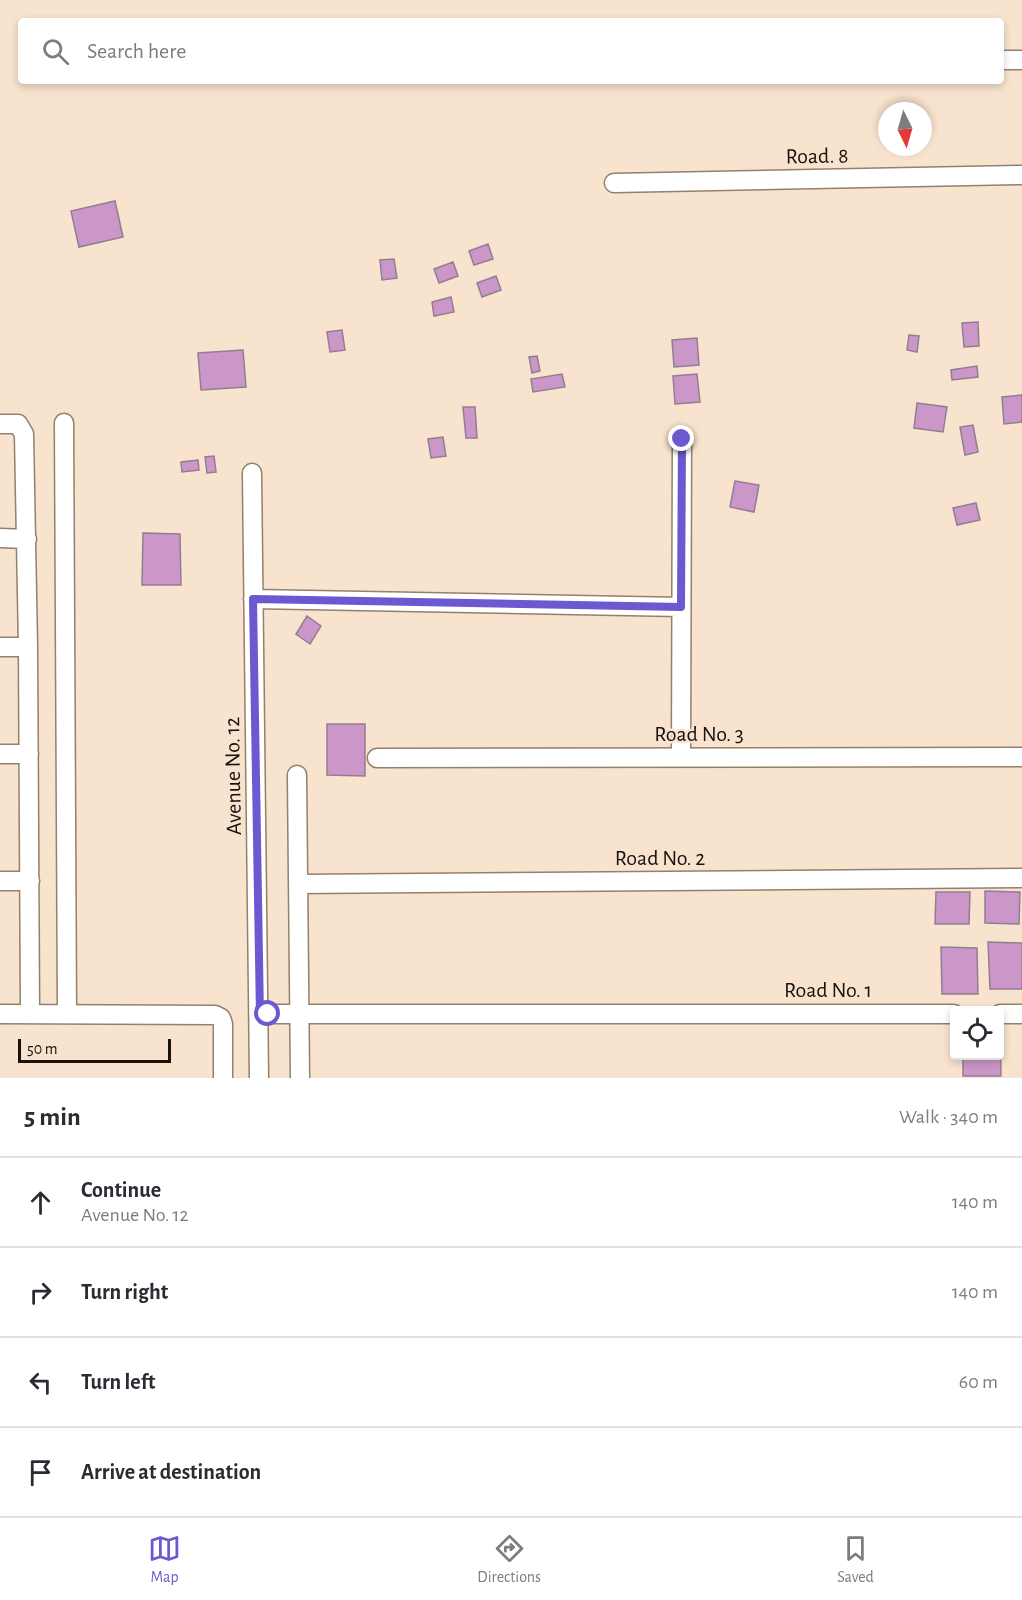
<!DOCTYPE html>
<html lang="en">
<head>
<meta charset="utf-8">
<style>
  :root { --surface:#fff; --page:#f2f2f3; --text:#2b2b33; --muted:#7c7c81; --line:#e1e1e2; --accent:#6c58d1 }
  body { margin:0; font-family:"Alegreya Sans",sans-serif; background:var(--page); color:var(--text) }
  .controls { position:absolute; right:18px; bottom:18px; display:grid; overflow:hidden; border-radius:6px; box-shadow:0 3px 9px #0003 }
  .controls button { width:54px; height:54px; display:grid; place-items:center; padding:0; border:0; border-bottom:2px solid var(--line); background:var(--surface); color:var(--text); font:30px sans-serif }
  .compass { position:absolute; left:878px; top:102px; width:54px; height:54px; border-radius:50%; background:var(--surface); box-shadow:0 3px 9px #0003; rotate:175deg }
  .scale { position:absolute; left:18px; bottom:15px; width:153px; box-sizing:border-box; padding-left:6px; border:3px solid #19120b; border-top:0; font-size:16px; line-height:21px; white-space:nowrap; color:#19120b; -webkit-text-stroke:4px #f7e3ce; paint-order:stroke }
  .stop { position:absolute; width:18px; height:18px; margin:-14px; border:4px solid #6c58d1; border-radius:50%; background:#fff }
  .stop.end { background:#6c58d1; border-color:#fff; box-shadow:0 2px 6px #0008 }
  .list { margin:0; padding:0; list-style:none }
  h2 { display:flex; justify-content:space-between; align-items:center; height:78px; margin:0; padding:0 24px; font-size:26px }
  h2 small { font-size:20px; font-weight:400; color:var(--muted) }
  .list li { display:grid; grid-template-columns:39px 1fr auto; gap:18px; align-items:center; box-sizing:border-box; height:90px; padding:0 24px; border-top:2px solid var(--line) }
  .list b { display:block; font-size:22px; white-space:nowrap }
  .list p { margin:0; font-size:20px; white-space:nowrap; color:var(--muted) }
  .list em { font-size:20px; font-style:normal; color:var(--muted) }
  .icon { flex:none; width:33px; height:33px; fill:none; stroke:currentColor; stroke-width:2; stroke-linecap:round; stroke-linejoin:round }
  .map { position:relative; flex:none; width:1022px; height:1078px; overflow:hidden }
  .search { position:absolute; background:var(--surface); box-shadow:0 3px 9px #0003; left:18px; right:18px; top:18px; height:66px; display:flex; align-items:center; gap:15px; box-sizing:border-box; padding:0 21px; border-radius:6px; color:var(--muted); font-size:22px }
  .sheet { height:438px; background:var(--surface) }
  nav { display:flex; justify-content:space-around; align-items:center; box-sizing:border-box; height:84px; border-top:2px solid var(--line); background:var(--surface); font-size:16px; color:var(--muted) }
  nav a { display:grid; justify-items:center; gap:3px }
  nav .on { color:var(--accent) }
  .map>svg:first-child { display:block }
  .building { fill:#cb97c9; stroke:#927e91; stroke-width:1.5 }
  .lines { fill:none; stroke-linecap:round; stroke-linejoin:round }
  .minor-casing { stroke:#93806d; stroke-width:21 }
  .minor { stroke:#fff; stroke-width:18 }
  .route { stroke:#6c58d1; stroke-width:8 }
  .labels { text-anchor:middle; stroke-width:5; stroke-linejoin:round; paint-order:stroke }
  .street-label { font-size:22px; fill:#19120b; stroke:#f7e3ce }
</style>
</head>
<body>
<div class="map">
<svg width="1022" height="1078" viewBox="0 0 1022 1078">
  <rect width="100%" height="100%" fill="#f7e3ce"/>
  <path class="building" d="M115,201L123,237L79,247L71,211Z
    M488,244L493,259L474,265L469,251Z
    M394,259L397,278L382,280L380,260Z
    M453,262L458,276L439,283L434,269Z
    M496,276L501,290L482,297L477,283Z
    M451,297L454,312L434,316L432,302Z
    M978,322L979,346L964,347L962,323Z
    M342,330L345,350L330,352L327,332Z
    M909,335L919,336L917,352L907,350Z
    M697,338L699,365L674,367L672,340Z
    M243,350L246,387L201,390L198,353Z
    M537,356L540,371L532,373L529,357Z
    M977,366L978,377L952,380L951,370Z
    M562,374L565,387L533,392L531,379Z
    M697,374L700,402L675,404L673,376Z
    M1022,395V422L1004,424L1002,397Z
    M917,403L947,407L943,432L914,428Z
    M463,407H475L477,438H466Z
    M973,425L978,452L965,455L960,427Z
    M443,437L446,456L431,458L428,439Z
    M214,456L216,472L207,473L205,457Z
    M198,460L199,470L182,472L181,462Z
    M735,481L759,485L754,512L730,507Z
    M976,503L980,520L957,525L953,508Z
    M143,533L180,534L181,585H142Z
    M307,616L321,626L310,644L296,634Z
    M327,724H365V776L327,775Z
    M985,891L1020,892L1019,924L985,923Z
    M936,892H970L969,924H935Z
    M988,942L1022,943V989H990Z
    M941,947L977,948L978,994H942Z
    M1000,1024L1001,1076H963V1056H1000Z"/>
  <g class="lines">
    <g class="minor-casing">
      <path id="minor" d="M1001,60H1022
        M614,183L1022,175
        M64,423L67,1014
        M0,424H18L24,434L28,647L30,1013
        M252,473L259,1078
        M0,538L27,539
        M253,599L681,607
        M0,647H28
        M0,754H29
        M681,757L682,439
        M377,758L1022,757
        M297,775L300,1078
        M0,881H30
        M299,884L1022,878
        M0,1014L215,1015L221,1018L223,1024V1078
        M1000,1014H1022
        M260,1017L268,1014H954"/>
    </g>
    <use href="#minor" class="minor"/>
  </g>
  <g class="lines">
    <path class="route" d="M268,1014L260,1017L253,599L681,607L682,439"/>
  </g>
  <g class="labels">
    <g class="street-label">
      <text transform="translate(817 155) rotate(-1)" y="8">Road. 8</text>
      <text x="699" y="741">Road No. 3</text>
      <text transform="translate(232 776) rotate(-91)" y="8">Avenue No. 12</text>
      <text x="660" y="865">Road No. 2</text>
      <text x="828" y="997">Road No. 1</text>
    </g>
  </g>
</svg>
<div class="controls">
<button><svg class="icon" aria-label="locate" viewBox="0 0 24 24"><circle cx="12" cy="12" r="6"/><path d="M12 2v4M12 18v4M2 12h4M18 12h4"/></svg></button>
</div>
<svg class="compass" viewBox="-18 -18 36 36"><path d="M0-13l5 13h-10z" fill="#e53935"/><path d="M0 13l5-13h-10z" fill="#7c7c81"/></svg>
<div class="scale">50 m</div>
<div class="stop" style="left:268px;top:1014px"></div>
<div class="stop end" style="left:682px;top:439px"></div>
<div class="search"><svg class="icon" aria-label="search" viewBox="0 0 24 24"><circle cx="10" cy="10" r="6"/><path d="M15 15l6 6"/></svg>Search here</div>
</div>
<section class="sheet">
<h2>5 min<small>Walk · 340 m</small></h2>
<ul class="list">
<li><svg class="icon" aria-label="ahead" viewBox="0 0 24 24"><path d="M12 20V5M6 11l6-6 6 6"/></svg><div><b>Continue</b><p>Avenue No. 12</p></div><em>140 m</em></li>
<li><svg class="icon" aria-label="right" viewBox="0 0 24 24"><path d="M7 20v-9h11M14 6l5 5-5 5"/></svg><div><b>Turn right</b></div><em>140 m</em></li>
<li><svg class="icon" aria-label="left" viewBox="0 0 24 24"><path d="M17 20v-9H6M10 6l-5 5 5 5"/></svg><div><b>Turn left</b></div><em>60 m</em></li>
<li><svg class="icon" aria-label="arrive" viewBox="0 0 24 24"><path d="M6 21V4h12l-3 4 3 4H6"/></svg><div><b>Arrive at destination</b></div></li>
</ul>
</section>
<nav>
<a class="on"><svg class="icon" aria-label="map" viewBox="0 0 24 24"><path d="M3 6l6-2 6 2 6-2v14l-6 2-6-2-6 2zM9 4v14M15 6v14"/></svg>Map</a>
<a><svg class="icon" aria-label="directions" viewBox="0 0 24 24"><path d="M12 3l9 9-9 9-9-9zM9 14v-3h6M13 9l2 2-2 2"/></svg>Directions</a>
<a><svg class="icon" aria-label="saved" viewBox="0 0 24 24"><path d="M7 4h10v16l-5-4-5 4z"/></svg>Saved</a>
</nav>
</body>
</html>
